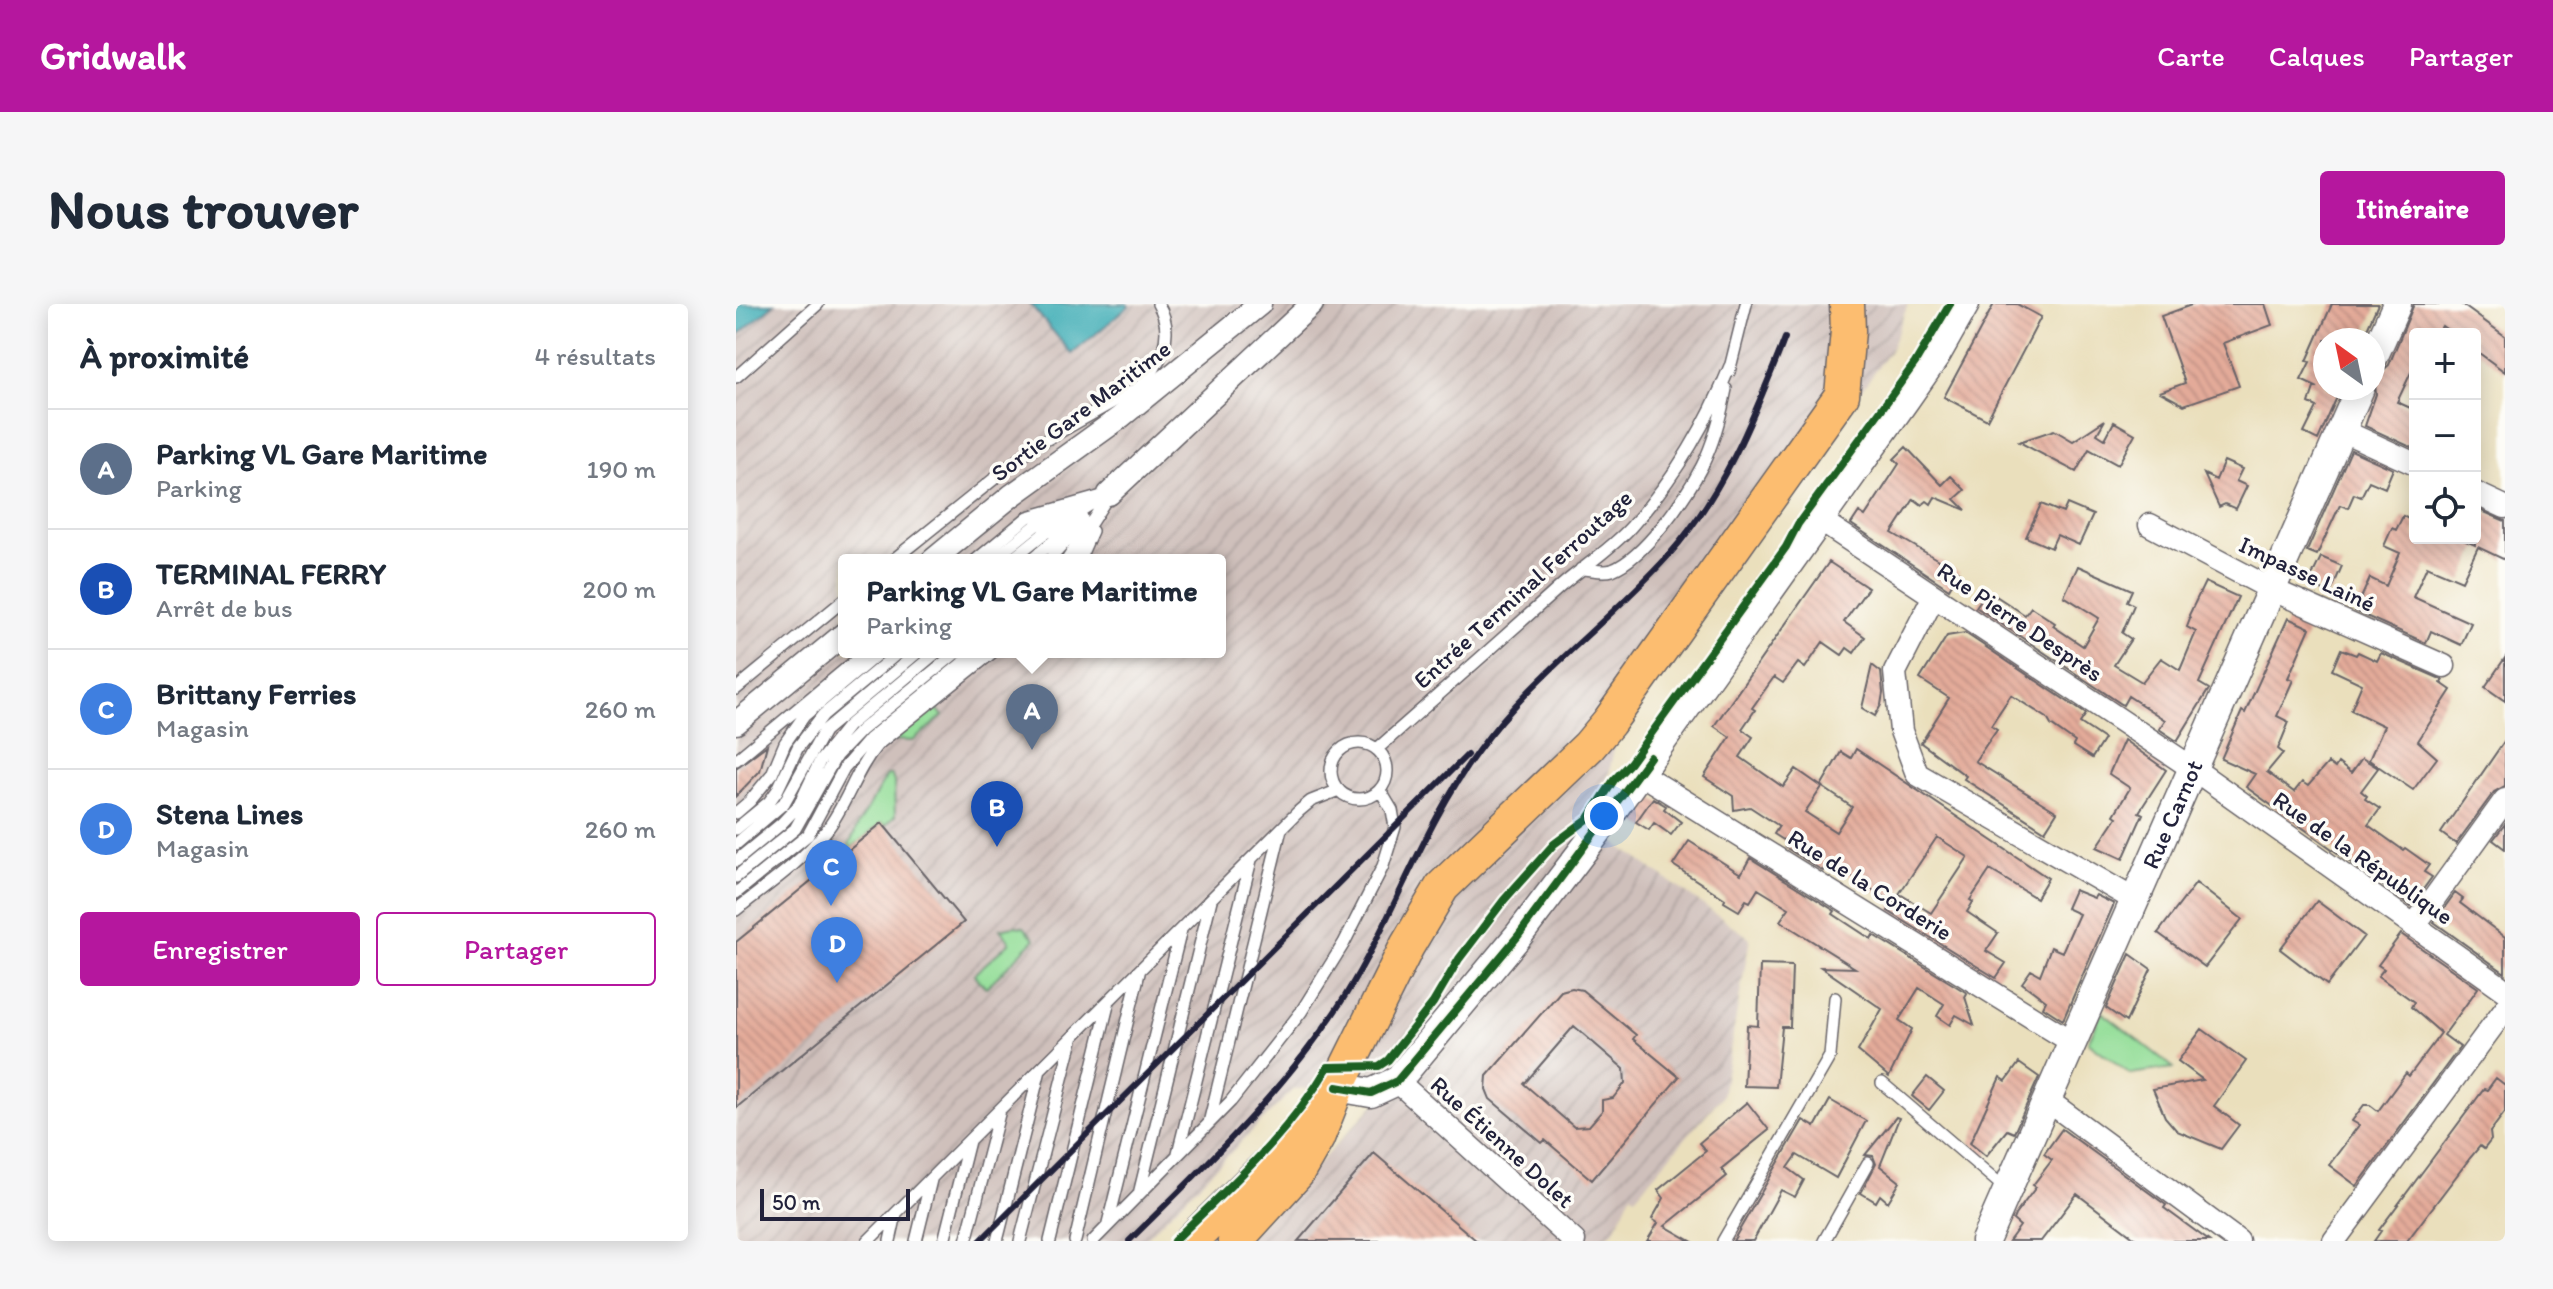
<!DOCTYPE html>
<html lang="fr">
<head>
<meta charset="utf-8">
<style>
  :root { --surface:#fff; --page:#f6f6f7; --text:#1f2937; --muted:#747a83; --line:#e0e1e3; --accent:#b5179e }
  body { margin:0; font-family:Itim,sans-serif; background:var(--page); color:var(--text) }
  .controls { position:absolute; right:24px; top:24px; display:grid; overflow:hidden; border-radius:8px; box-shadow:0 4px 20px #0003 }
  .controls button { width:72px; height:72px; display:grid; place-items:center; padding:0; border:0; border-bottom:2px solid var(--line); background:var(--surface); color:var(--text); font:40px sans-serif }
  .compass { position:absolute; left:1577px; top:24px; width:72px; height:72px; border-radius:50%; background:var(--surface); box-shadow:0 4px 20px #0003; rotate:327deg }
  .scale { position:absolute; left:24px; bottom:20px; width:150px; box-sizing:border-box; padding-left:8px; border:4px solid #22223b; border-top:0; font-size:22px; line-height:28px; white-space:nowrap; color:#22223b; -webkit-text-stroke:6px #fdfcf7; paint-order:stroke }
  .you { position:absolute; left:868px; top:512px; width:28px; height:28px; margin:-20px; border:6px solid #fff; border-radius:50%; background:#1a73e8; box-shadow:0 0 0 12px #1a73e833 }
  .badge { display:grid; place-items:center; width:52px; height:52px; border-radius:50%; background:var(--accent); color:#fff; font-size:26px; font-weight:700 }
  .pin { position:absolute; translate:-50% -66px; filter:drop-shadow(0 2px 4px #0008) }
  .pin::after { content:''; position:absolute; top:42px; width:28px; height:24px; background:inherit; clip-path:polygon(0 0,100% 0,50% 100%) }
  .popup { position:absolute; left:102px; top:250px; width:388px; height:104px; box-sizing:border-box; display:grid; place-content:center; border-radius:8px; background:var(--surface); filter:drop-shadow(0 2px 6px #0005); font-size:26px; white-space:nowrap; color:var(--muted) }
  .popup b { font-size:30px; color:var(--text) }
  .popup::after { content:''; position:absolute; left:50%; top:100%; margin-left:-16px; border:16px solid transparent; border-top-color:var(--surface) }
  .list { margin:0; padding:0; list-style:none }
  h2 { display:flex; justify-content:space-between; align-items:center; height:104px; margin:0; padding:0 32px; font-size:34px }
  h2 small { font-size:26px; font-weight:400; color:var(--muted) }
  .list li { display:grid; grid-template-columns:52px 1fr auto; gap:24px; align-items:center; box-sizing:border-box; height:120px; padding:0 32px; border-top:2px solid var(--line) }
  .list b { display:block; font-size:30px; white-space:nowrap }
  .list p { margin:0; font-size:26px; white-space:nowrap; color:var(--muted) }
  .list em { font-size:26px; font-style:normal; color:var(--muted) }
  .actions { display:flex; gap:16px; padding:24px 32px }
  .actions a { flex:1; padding:18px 0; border:2px solid var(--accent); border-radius:8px; text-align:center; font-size:28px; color:var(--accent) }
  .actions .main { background:var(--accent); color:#fff }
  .icon { flex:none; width:44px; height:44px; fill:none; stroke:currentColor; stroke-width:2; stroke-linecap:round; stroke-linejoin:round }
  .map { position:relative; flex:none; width:1769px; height:937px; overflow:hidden; border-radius:8px }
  header { display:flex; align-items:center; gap:48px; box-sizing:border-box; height:112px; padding:0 40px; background:var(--accent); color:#fff }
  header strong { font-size:38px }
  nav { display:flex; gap:44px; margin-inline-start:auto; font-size:28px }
  .intro { display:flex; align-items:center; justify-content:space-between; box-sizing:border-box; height:192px; padding:0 48px }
  h1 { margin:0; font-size:56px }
  .button { padding:20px 36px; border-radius:8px; background:var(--accent); color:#fff; font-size:28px; font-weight:700 }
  main { display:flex; gap:48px; padding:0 48px }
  aside { flex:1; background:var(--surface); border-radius:8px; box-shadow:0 4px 20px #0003 }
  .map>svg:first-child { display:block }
  .industrial { fill:url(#industrial-furrows); fill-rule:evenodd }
  .grass { fill:#94de99; stroke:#5b806a; stroke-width:2 }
  .water { fill:#39aab4; stroke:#2e6678; stroke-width:2 }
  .building { fill:url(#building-back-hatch); fill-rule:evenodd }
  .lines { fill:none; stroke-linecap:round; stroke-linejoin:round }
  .service-casing { stroke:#686468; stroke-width:14 }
  .minor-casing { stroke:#686468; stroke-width:25 }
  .tertiary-casing { stroke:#686468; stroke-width:31 }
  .primary-casing { stroke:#686468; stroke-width:37 }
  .service { stroke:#fff; stroke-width:11 }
  .minor { stroke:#fff; stroke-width:22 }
  .tertiary { stroke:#fff; stroke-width:28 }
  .primary { stroke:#fcbd6f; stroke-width:34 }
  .rail { stroke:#22223b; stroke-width:6 }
  .cycleway-casing { stroke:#fdfcf7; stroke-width:13 }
  .cycleway { stroke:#1b5e20; stroke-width:8 }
  .labels { text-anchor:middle; stroke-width:7; stroke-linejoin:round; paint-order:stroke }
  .street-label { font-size:24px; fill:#22223b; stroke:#fdfcf7 }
</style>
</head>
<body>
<header>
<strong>Gridwalk</strong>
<nav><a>Carte</a><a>Calques</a><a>Partager</a></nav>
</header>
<div class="intro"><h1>Nous trouver</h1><a class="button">Itinéraire</a></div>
<main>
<aside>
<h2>À proximité<small>4 résultats</small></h2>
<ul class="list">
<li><span class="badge" style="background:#5c6f8a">A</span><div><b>Parking VL Gare Maritime</b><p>Parking</p></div><em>190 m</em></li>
<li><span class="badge" style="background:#1a4fb4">B</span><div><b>TERMINAL FERRY</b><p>Arrêt de bus</p></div><em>200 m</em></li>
<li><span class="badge" style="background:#3f7fe0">C</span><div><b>Brittany Ferries</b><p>Magasin</p></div><em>260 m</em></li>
<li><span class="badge" style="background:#3f7fe0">D</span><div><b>Stena Lines</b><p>Magasin</p></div><em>260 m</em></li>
</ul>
<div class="actions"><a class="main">Enregistrer</a><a>Partager</a></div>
</aside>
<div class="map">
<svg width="1769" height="937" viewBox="0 0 1769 937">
  <defs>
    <pattern id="industrial-furrows" width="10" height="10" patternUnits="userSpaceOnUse" patternTransform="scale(2)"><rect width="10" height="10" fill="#cfc0bb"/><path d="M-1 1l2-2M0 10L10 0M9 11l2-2" fill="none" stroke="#b1a5a2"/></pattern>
    <pattern id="building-back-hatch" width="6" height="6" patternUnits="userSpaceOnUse" patternTransform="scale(2)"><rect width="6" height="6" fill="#e3aa99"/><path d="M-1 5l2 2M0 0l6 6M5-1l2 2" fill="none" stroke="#c29285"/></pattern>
  </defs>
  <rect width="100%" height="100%" fill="#fdfcf7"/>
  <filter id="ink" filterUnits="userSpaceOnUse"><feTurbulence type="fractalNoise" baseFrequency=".0125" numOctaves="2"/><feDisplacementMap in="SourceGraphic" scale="16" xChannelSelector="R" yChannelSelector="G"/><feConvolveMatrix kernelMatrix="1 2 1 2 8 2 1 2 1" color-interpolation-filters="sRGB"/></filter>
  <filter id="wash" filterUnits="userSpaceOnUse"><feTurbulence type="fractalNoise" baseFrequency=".006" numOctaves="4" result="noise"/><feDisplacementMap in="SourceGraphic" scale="32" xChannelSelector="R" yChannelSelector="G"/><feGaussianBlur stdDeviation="1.8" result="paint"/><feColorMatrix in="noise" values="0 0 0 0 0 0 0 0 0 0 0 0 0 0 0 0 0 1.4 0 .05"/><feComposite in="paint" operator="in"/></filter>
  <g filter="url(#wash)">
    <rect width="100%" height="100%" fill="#eadfbc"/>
    <path class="industrial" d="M38,0H1172L1155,45L882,423L862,527L1014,634L986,792L899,893L895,890L879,926L865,937H510L660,777L558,785L407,937H0V33ZM108,256H484V348H108Z"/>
    <path class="grass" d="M199,402L207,412L177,437L157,436Z
      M151,471H155L158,477L159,512L149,522L146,519L110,548L122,521Z
      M278,622L288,623L299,635L250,684L238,670L274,638L264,625Z
      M1366,708L1438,764L1394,770L1352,738Z"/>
    <path class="water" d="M0,0H38L0,33Z
      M294,0H391L393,2L336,50Z"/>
    <g id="blocks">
      <path class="building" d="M1258,0H1281L1305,13L1251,116L1208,93Z
        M1458,0H1529L1536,21L1487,39L1503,82L1448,101L1424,88L1449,79L1425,12Z
        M1596,0H1642L1626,36H1589V84H1605L1582,136L1568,129L1581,103L1573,99L1578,84H1582L1565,76L1574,58L1571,57Z
        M1678,0H1725L1769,32V68L1739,46V30H1717L1706,22L1701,30H1679V60L1661,98L1679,106V145L1629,122L1640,90L1639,78L1643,70L1653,61Z
        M1369,116L1361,130L1369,135L1378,118L1399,130L1382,161L1353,145L1340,168L1283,138L1318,126L1337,137Z
        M1170,143L1206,181L1215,172L1229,186L1219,195L1230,206L1199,193L1195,200L1191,197L1186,201L1178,195L1156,229L1223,268L1213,285L1115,220L1123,208L1129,212L1163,160L1158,155Z
        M1615,146L1657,165L1649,184L1633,177L1625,193L1618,190L1612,204L1604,201L1581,251L1571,247Z
        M1488,157L1506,165L1500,177L1511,182L1500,205L1489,200L1483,203L1468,170L1480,176Z
        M1305,200L1327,209L1331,200L1357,211L1343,241L1321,231L1315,244L1290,233Z
        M1739,204L1769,217V256L1742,243L1726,277L1691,262L1677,293L1735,319L1725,341L1695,327L1690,339L1619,307L1634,274L1650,282L1664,249L1648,242L1656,224L1660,226L1667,212L1679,219V234H1723L1739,241Z
        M1585,253L1606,262L1594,290L1572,280Z
        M1093,258L1132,284L1108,318L1129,333L1118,349L1111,344L1106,351L1087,338L1069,364L1062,359L1047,379L1038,373L1016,404L1019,406L1006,425L1017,433L1004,453L1047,483L1060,465L1086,483L1069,508L1100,528L1116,503L1085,482L1105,448L1115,454L1120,445L1312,574L1300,594L1254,566L1234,596L1237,598L1231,608L1262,629L1250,647L1270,659L1260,674L1152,607L1164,590L1195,609L1232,553L1201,533L1157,599L1093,558L1087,567L1049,543L1052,539L1038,530L1043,522L1014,503L998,506L997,492L968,473L994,433L978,422Z
        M1342,262L1396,286L1391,297L1398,301L1386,329L1395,335L1378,361L1406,378L1425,354L1444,366L1460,328L1451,323L1454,315L1453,311L1469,278L1502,293L1463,379L1473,385L1441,437L1423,425L1429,416L1392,392L1387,401L1240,303L1248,291L1256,296L1260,292L1289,311L1295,303L1319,319L1317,322L1347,342L1363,314L1328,292Z
        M1552,314L1574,324L1552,374L1557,376L1541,412L1553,418L1542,445L1547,449L1531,468L1558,488L1566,478L1572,482L1592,459L1599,464L1602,459L1615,469L1626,454L1642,464L1625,487L1631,492L1629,495L1644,505L1632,521L1667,546L1669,544L1693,561L1688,568L1696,573L1675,602L1510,483L1519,470L1485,455L1506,407L1509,409Z
        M1229,329L1350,410L1344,419L1368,435L1356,454L1337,442L1339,438L1315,421L1311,414L1275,391L1255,421L1261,425L1239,457L1321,508L1309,527L1228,475L1230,472L1185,439L1213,394L1184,375L1211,332Z
        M1605,345L1620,351L1622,348L1641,357L1645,349L1707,376L1705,379L1715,386L1682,437L1701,454L1677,486L1633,456L1648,422L1615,406L1626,380L1596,366Z
        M1769,354V397L1749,383Z
        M1136,361L1145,368L1147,389L1145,401L1139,412L1126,404Z
        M1388,436L1430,466L1403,508L1407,510L1387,555L1361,543L1381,513L1378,511L1394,484L1373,470Z
        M1769,436V482L1758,488L1720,540L1705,529Z
        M31,441L24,467L0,492V464Z
        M917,494L930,502L928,505L945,518L935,531L918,519L913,526L900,518Z
        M146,519L228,618L0,804V638Z
        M1769,520V545L1757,536Z
        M953,537L1005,570L1014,554L1099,607L1097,610L1135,635L1137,631L1231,689L1229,693L1238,721L1220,711L1214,721L1201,712L1208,700L1183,684L1163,716L1176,725L1153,773L1122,747L1146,705L1085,663L1119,664L1044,617L1053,604L1022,585L1014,598L1010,596L1003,607L988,598L989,595L937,561Z
        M1460,579L1506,615L1469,663L1422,629Z
        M1338,586L1358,594L1360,591L1378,600L1327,716L1307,703L1310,697L1286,679L1295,666L1304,671L1315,643L1326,648L1343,610L1330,604Z
        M1719,589L1727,595L1724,599L1769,633V669L1698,618Z
        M1581,597L1628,632L1591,681L1544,645Z
        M1665,630L1742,684L1708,731L1724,743L1621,882L1593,861L1623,821L1616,817L1628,801H1634L1642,807L1670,769L1673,772L1705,729L1675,703L1678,698L1642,672L1648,665L1642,661Z
        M1394,650L1415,665L1390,718L1370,704Z
        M1024,661L1056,662L1054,723H1046L1040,783L1008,782L1011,721L1022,722Z
        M836,684L846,686L900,731L897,735L943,773L856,876L809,836L806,839L754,795L750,785L751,772L825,687ZM838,722L888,765L889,779L877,794L866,796V807L853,822L838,823L788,780Z
        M1466,725L1510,757L1478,802L1503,821L1485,845L1441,827L1429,813L1417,785L1467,776L1442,757Z
        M1283,759L1303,773L1278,829L1271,826L1250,852L1234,839L1264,773L1270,777Z
        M1191,773L1208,787L1193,806L1176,792Z
        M1760,774L1769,781V808L1754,828L1755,836L1748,845L1744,842L1734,854L1671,937H1638L1645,927L1643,926L1693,859L1748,785L1751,786Z
        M1094,796L1130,817L1100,874L1061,851L1052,864L1068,876L1059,893L1045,886L1017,937H997L1067,816L1079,823Z
        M1011,798L1033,826L985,865L991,872L929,922L955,937H911L922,919L916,915L928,894L922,886L970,847L963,839Z
        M1160,813L1163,814L1144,862L1164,878L1152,898L1144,891L1140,898L1125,889L1140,860L1137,852L1129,851Z
        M1326,825L1430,901L1428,904L1473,937H1403L1341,890L1305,937H1273L1284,922L1277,916L1279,911L1300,883L1297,881L1316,856L1308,850Z
        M638,849L741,937H562Z"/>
    </g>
  </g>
  <g filter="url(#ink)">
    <use href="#blocks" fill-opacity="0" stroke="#686468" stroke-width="2"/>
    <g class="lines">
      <g class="service-casing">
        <path id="service" d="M993,68L1010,0
          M0,73L82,0
          M157,256L299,142L402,84C425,62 440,30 422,0
          M240,256L292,213L373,190
          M257,256L299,222L334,207
          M275,256L306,231L360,197
          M295,256L346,213
          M313,256L348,218
          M331,256L371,194
          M343,256L356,227
          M845,265C855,265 867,269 876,266C908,254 950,193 966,162C978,138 985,111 990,85
          M0,385L108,296
          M595 467a28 28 0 1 1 56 0a28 28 0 1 1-56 0Z
          M641,445C702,391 764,337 825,282C847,263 875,245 895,223C938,175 970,122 994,62
          M0,456L130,348
          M0,509L14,497L36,470L49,439L68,412L144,348
          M0,525L33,498L41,487L62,443L87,411L163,348
          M0,540L48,499L88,427L182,348
          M0,557L45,520L63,501L84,457L112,422L201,348
          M0,573L59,525L100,452L125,426L221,348
          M0,589L72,531L108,464L133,435L240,348
          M0,606C30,582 66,558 90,527C111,500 119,467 141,441L257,348
          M1146,779L1271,886
          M473,819L545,525
          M442,849L515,556
          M403,890L475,596
          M372,919L445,626
          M132,937L563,507L575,497L603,486
          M154,937L160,910
          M180,937L195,876
          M208,937L233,837
          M230,937L264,806
          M261,937L304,766
          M284,937L336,736
          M314,937L373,697
          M339,937L403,669
          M357,937L495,797L565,708L608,639L647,562L659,523L656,506L644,486
          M987,937L1094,752L1099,694
          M1088,937L1132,859"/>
      </g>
      <g class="minor-casing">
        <path id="minor" d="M1605,126L1679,160
          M1739,189L1769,203
          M373,190L576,0
          M1084,216L1456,464L1769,686
          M1414,221L1535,285L1708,362
          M197,256L275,192L382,115L524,0
          M1198,292L1159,368L1165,427L1181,470L1397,595
          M0,419L108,330
          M903,469L1336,738
          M1678,622L1769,496
          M661,777L838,937
          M1311,796L1502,937
          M1598,937L1769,705"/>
      </g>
      <g class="tertiary-casing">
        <g id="tertiary">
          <path d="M1637,54L1661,0"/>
          <path d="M601,783L635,789L661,777L782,632L862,527L1169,96L1199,53L1229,0"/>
          <path id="s1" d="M1249,937L1624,84"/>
        </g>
      </g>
      <g class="primary-casing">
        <path id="primary" d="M455,937L546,847L575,813
          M499,937L561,869L581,834L601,783L671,642L706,583L853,442L873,418L1106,91L1112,27L1111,0"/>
      </g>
      <use href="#service" class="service"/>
      <use href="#minor" class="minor"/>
      <use href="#tertiary" class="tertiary"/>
      <use href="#primary" class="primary"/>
      <path class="rail" d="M244,937L731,451
        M393,937C470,861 551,784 609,692C658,613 687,522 742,447C795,373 872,319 932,252C989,188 1018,112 1049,34"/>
      <g class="cycleway-casing">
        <path id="cycleway" d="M601,783L635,789L661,777L782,632L914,453
          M438,937C494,882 552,831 592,763L643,762L652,756L697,699L723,655L768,596L818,540L853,514L878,476L894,459L1050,243L1062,220L1179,59L1214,0"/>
      </g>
      <use href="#cycleway" class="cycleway"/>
    </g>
  </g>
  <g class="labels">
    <g class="street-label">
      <text transform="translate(345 107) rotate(-37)" y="8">Sortie Gare Maritime</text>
      <text transform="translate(1571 270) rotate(25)" y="8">Impasse Lainé</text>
      <text transform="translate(787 285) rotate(-42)" y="8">Entrée Terminal Ferroutage</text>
      <text transform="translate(1284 318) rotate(34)" y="8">Rue Pierre Desprès</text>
      <text dy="8" stroke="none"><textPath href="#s1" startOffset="466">Rue Carnot</textPath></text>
      <text transform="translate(1627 554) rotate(35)" y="8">Rue de la République</text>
      <text transform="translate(1134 581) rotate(32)" y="8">Rue de la Corderie</text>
      <text transform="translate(766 838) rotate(42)" y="8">Rue Étienne Dolet</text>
    </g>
  </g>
</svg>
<div class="controls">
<button>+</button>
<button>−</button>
<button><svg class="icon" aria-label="locate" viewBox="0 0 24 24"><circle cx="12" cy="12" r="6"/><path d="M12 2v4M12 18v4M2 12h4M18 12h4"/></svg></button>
</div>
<svg class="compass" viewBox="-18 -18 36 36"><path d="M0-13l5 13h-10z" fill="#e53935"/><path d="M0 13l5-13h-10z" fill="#747a83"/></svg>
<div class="scale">50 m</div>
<div class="you"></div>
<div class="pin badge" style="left:296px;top:446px;background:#5c6f8a">A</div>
<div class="popup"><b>Parking VL Gare Maritime</b>Parking</div>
<div class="pin badge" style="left:261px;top:543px;background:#1a4fb4">B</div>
<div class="pin badge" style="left:95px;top:602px;background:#3f7fe0">C</div>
<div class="pin badge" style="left:101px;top:679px;background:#3f7fe0">D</div>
</div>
</main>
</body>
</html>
